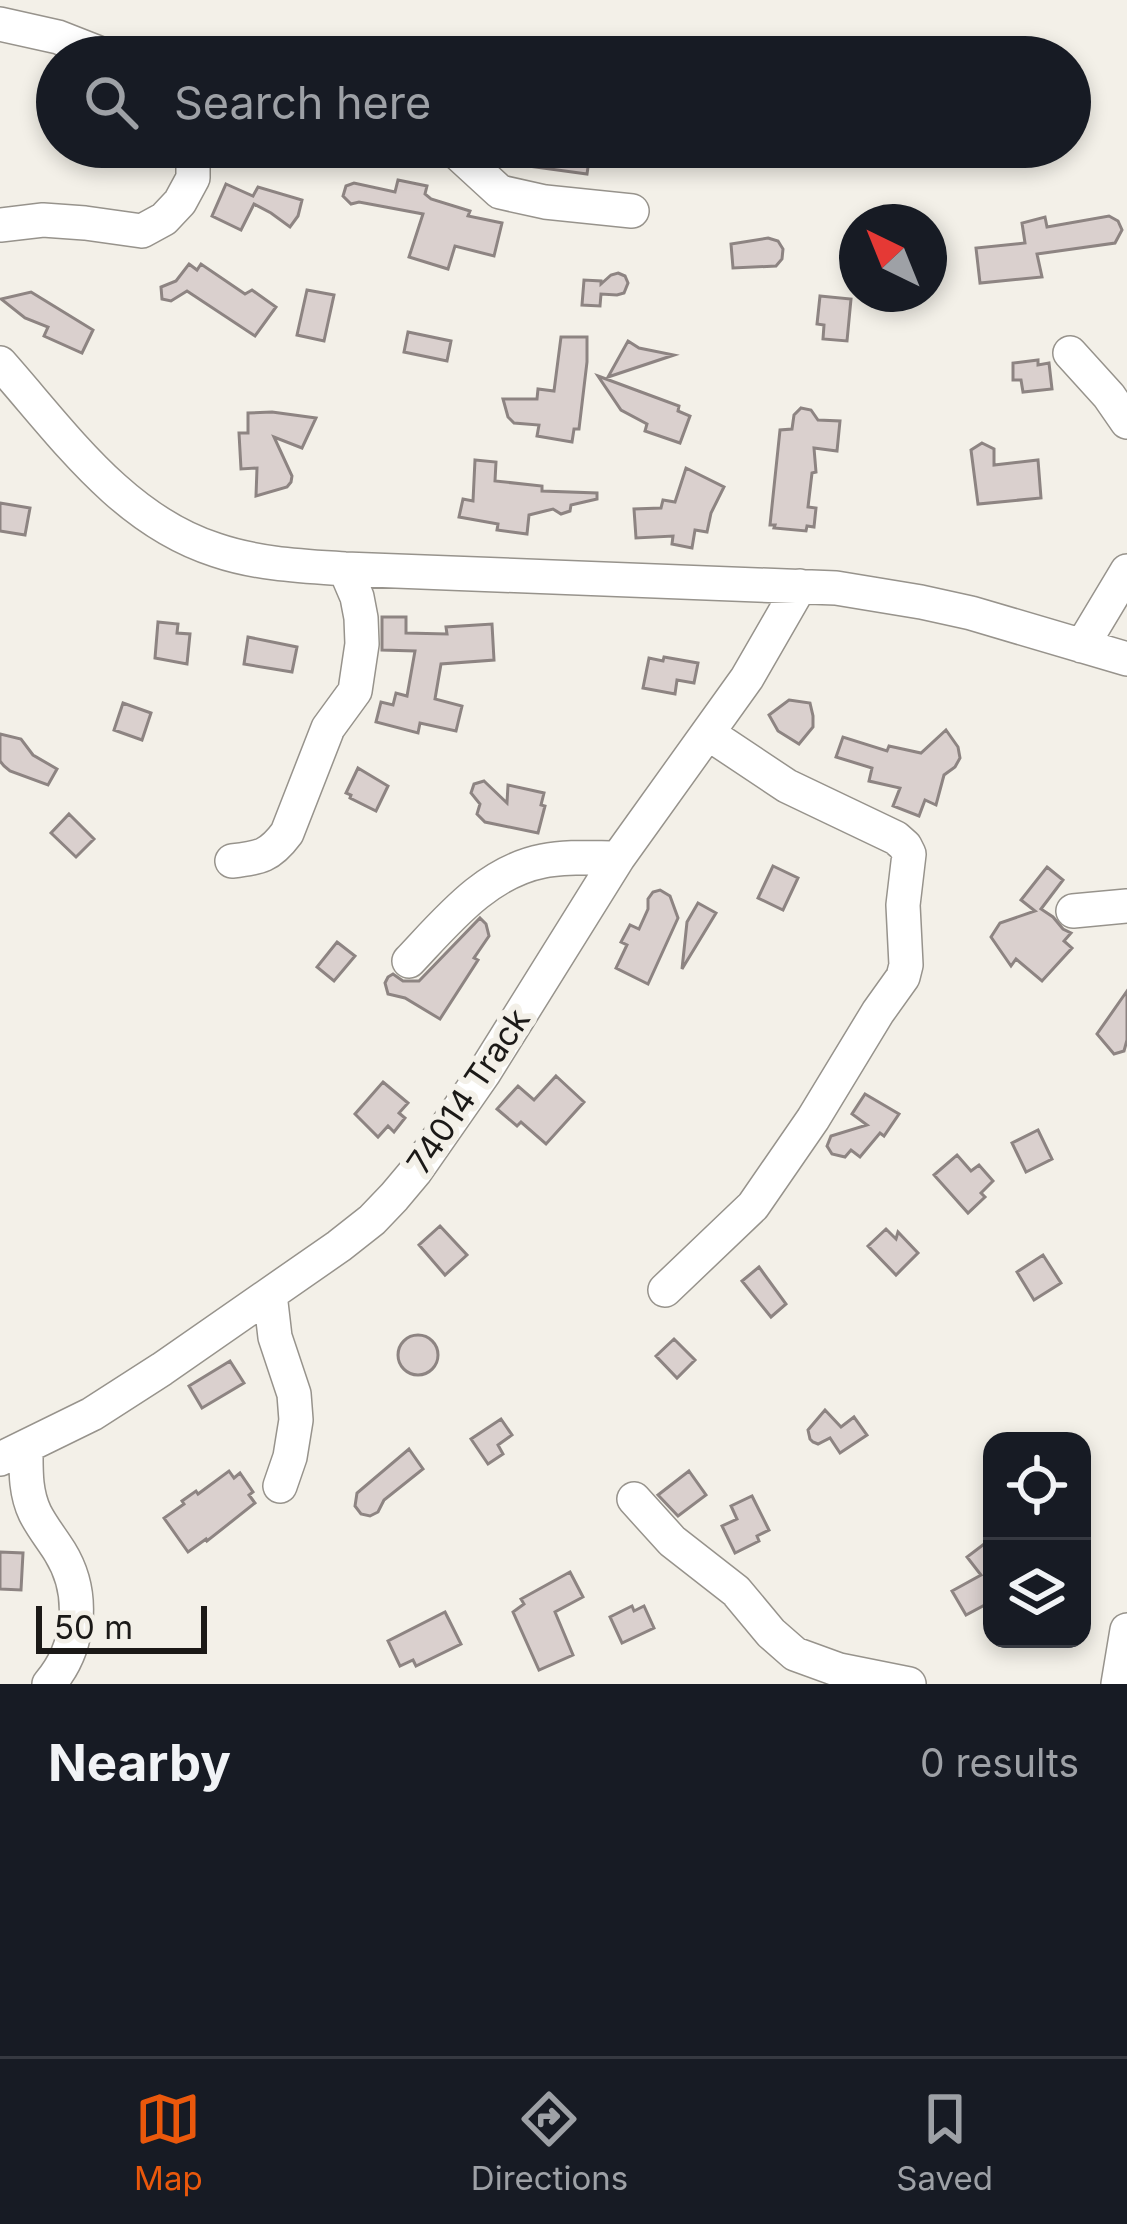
<!DOCTYPE html>
<html lang="en">
<head>
<meta charset="utf-8">
<style>
  :root { --surface:#171b24; --page:#242831; --text:#f1f3f6; --muted:#9ea1a6; --line:#363941; --accent:#ea580c }
  body { margin:0; font-family:Inter,sans-serif; background:var(--page); color:var(--text) }
  .controls { position:absolute; right:36px; bottom:36px; display:grid; overflow:hidden; border-radius:24px; box-shadow:0 6px 18px #0003 }
  .controls button { width:108px; height:108px; display:grid; place-items:center; padding:0; border:0; border-bottom:3px solid var(--line); background:var(--surface); color:var(--text); font:60px sans-serif }
  .compass { position:absolute; left:839px; top:204px; width:108px; height:108px; border-radius:50%; background:var(--surface); box-shadow:0 6px 18px #0003; rotate:317deg }
  .scale { position:absolute; left:36px; bottom:30px; width:171px; box-sizing:border-box; padding-left:12px; border:6px solid #1b1917; border-top:0; font-size:33px; line-height:42px; white-space:nowrap; color:#1b1917; -webkit-text-stroke:9px #f3f0e8; paint-order:stroke }
  .list { margin:0; padding:0; list-style:none }
  h2 { display:flex; justify-content:space-between; align-items:center; height:156px; margin:0; padding:0 48px; font-size:51px }
  h2 small { font-size:39px; font-weight:400; color:var(--muted) }
  .icon { flex:none; width:66px; height:66px; fill:none; stroke:currentColor; stroke-width:2; stroke-linecap:round; stroke-linejoin:round }
  .map { position:relative; flex:none; width:1127px; height:1684px; overflow:hidden }
  .search { position:absolute; background:var(--surface); box-shadow:0 6px 18px #0003; left:36px; right:36px; top:36px; height:132px; display:flex; align-items:center; gap:30px; box-sizing:border-box; padding:0 42px; border-radius:66px; color:var(--muted); font-size:45px }
  .sheet { height:372px; background:var(--surface) }
  nav { display:flex; justify-content:space-around; align-items:center; box-sizing:border-box; height:168px; border-top:3px solid var(--line); background:var(--surface); font-size:33px; color:var(--muted) }
  nav a { display:grid; justify-items:center; gap:6px }
  nav .on { color:var(--accent) }
  .map>svg:first-child { display:block }
  .building { fill:#dad0ce; stroke:#8d8482; stroke-width:3 }
  .lines { fill:none; stroke-linecap:round; stroke-linejoin:round }
  .minor-casing { stroke:#97938c; stroke-width:36 }
  .minor { stroke:#fff; stroke-width:33 }
  .labels { text-anchor:middle; stroke-width:12; stroke-linejoin:round; paint-order:stroke }
  .street-label { font-size:33px; fill:#1b1917; stroke:#f3f0e8 }
</style>
</head>
<body>
<div class="map">
<svg width="1127" height="1684" viewBox="0 0 1127 1684">
  <rect width="100%" height="100%" fill="#f3f0e8"/>
  <path class="building" d="M482,147H591L587,174L499,162Z
    M398,180L427,186L425,194L431,199L470,211L468,216L502,223L494,256L455,246L448,269L409,257L423,214L359,202L351,204L343,196L346,186L354,183L395,192Z
    M226,184L253,196L258,187L302,200L298,216L290,227L271,213L254,204L241,230L212,216Z
    M1109,216L1118,221L1122,230L1115,243L1037,254L1042,277L980,283L976,248L1025,243L1022,223L1045,217L1047,227Z
    M768,238L778,241L783,249L782,259L776,266L733,268L731,244Z
    M189,264L197,270L201,264L245,294L252,290L276,307L255,336L187,291L171,301L162,299L161,287L176,281Z
    M618,273L625,276L628,283L624,293L617,295L601,294L600,306L582,305L584,280L601,281V284L611,275Z
    M307,290L334,295L324,341L297,335Z
    M31,292L93,330L82,353L44,336L48,327L25,318L1,299Z
    M820,296L851,299L847,341L823,339L824,325L817,324Z
    M408,332L451,341L447,361L404,352Z
    M561,337H587V362L579,429H574L572,442L537,436L539,425L514,423L508,417L503,399H537L538,389L554,391Z
    M628,341L639,348L674,355L608,377Z
    M1038,360V365L1049,363L1052,389L1023,392L1021,380H1013V363Z
    M598,376L679,406L678,411L690,416L680,443L645,431L647,424L621,410Z
    M801,408L811,410L818,420L840,421L837,451L814,448L816,472L812,473L808,507L816,508L814,527L807,526L806,531L774,528L775,525H770L780,430L792,429L794,415Z
    M272,412L316,418L302,448L274,437L292,476L291,482L287,487L256,496L257,468L241,469L239,433H248V413Z
    M982,443L994,449V465L1038,460L1041,498L978,504L971,450Z
    M475,460L496,462L495,481L542,486V491L597,493V499L571,505L570,511L561,514L553,509L529,515L527,534L497,530L498,524L459,517L463,499L473,501Z
    M686,468L724,487L711,513L707,532L695,530L692,548L672,544L673,536L636,538L634,509L661,508L663,500L675,502Z
    M0,503L30,508L25,535L0,531Z
    M382,617H406V633L447,634L446,627L492,624L494,660L441,664L435,699L462,706L456,731L420,723L418,733L376,722L381,702L393,705L396,693L407,696L415,651L382,650Z
    M158,622L178,624L177,633L190,634L187,664L155,658Z
    M248,637L297,647L292,672L244,664Z
    M664,657L698,663L694,683L677,680L675,694L643,688L649,658L663,661Z
    M789,700L810,703L813,716V727L799,744L778,731L769,715Z
    M123,703L151,713L142,740L114,730Z
    M946,730L958,747L960,758L955,767L944,775L936,805L925,800L919,816L893,806L900,788L869,781L872,768L836,757L843,737L887,751L889,746L921,753Z
    M0,734L21,739L33,755L57,769L48,785L10,771L4,766L0,761Z
    M358,768L388,786L376,811L350,798L351,795L346,793Z
    M484,781L507,803L508,785L544,793L541,805L545,806L538,833L485,822L477,814L480,804L471,793L474,784Z
    M69,814L94,839L76,857L51,833Z
    M773,866L798,878L783,910L758,898Z
    M1047,867L1063,880L1041,909L1053,917L1063,929L1071,933L1064,941L1072,948L1042,981L1016,959L1011,966L991,937L1000,923L1035,911L1021,900Z
    M660,890L670,896L678,918L648,984L616,968L627,945L621,942L630,925L639,929L648,909V899L653,892Z
    M698,903L716,913L682,969L687,922Z
    M480,918L486,924L489,936L474,958L478,960L440,1019L405,998L388,994L385,983L388,977L393,974L403,981H419Z
    M337,942L355,956L334,981L317,967Z
    M1127,991V1040L1124,1051L1114,1054L1097,1034Z
    M556,1076L584,1102L546,1144L521,1122L517,1126L497,1109L518,1086L534,1100Z
    M383,1082L408,1103L399,1113L405,1118L394,1132L388,1126L378,1137L355,1114Z
    M865,1094L899,1114L884,1136L880,1133L860,1157L851,1150L845,1157L832,1154L827,1146L831,1136L867,1125L852,1114Z
    M1038,1130L1052,1159L1026,1172L1012,1143Z
    M957,1155L971,1171L979,1165L993,1181L981,1193L985,1197L968,1213L934,1175Z
    M440,1226L467,1255L445,1275L419,1245Z
    M886,1229L896,1239L898,1232L918,1253L896,1275L868,1246Z
    M1043,1255L1061,1283L1034,1300L1017,1272Z
    M759,1267L786,1304L771,1317L742,1281Z
    M398 1355a20 20 0 1 1 40 0a20 20 0 1 1-40 0Z
    M674,1339L695,1360L677,1378L656,1356Z
    M230,1361L244,1383L202,1408L189,1386Z
    M825,1410L841,1427L854,1417L867,1435L840,1453L830,1438L818,1444L813,1442L810,1439L808,1430Z
    M501,1419L512,1435L498,1445L503,1454L488,1464L471,1439Z
    M409,1449L423,1469L384,1500L378,1512L370,1516L361,1514L355,1506L357,1493Z
    M229,1471L234,1478L240,1473L253,1492L249,1495L255,1503L207,1541L206,1539L188,1552L164,1518L184,1504L182,1501L196,1491L198,1494Z
    M689,1471L706,1495L678,1516L658,1495Z
    M752,1496L769,1530L757,1536L759,1541L735,1553L722,1526L737,1519L731,1506Z
    M992,1538V1601L966,1615L952,1591L981,1575L967,1557Z
    M0,1552L23,1553L21,1590L0,1589Z
    M570,1572L583,1597L555,1612L573,1655L539,1670L513,1612L524,1604L521,1599Z
    M632,1606L634,1611L644,1606L654,1628L622,1643L610,1617Z
    M445,1612L461,1644L416,1666L413,1660L400,1666L388,1641Z"/>
  <g class="lines">
    <g class="minor-casing">
      <path id="minor" d="M0,24L58,37L109,57
        M451,147L500,192L545,202L632,211
        M0,225L43,220L85,223L142,231L164,219L180,202L193,178V147
        M1070,353L1109,396L1127,422
        M0,363C63,434 122,520 216,550C257,564 301,566 345,569L836,588L921,602L971,613L1127,659
        M1082,646L1127,571
        M232,861C260,858 270,856 287,833L328,728L355,691L362,644L361,618L357,597L345,569
        M1073,911L1127,906
        M409,961C447,921 486,872 543,861C567,856 593,858 618,858
        M665,1290L753,1206L813,1119L878,1012L903,977L906,965L903,905L909,854L905,846L896,838L787,786L709,734
        M270,1294L275,1337L294,1394L296,1420L290,1457L280,1486
        M26,1448C26,1470 25,1492 35,1513C42,1527 52,1539 60,1552C86,1594 80,1648 49,1684
        M0,1459L92,1414L162,1369L339,1246L372,1220L394,1197L415,1172L484,1073L618,858L747,678L800,586
        M634,1499L672,1541L736,1591L771,1633L795,1654L839,1670L909,1684
        M1118,1684L1127,1630"/>
    </g>
    <use href="#minor" class="minor"/>
  </g>
  <g class="labels">
    <g class="street-label">
      <text transform="translate(468 1091) rotate(-56)" y="12">74014 Track</text>
    </g>
  </g>
</svg>
<div class="controls">
<button><svg class="icon" aria-label="locate" viewBox="0 0 24 24"><circle cx="12" cy="12" r="6"/><path d="M12 2v4M12 18v4M2 12h4M18 12h4"/></svg></button>
<button><svg class="icon" aria-label="layers" viewBox="0 0 24 24"><path d="M12 4l9 5-9 5-9-5zM3 14l9 5 9-5"/></svg></button>
</div>
<svg class="compass" viewBox="-18 -18 36 36"><path d="M0-13l5 13h-10z" fill="#e53935"/><path d="M0 13l5-13h-10z" fill="#9ea1a6"/></svg>
<div class="scale">50 m</div>
<div class="search"><svg class="icon" aria-label="search" viewBox="0 0 24 24"><circle cx="10" cy="10" r="6"/><path d="M15 15l6 6"/></svg>Search here</div>
</div>
<section class="sheet">
<h2>Nearby<small>0 results</small></h2>
<ul class="list">
</ul>
</section>
<nav>
<a class="on"><svg class="icon" aria-label="map" viewBox="0 0 24 24"><path d="M3 6l6-2 6 2 6-2v14l-6 2-6-2-6 2zM9 4v14M15 6v14"/></svg>Map</a>
<a><svg class="icon" aria-label="directions" viewBox="0 0 24 24"><path d="M12 3l9 9-9 9-9-9zM9 14v-3h6M13 9l2 2-2 2"/></svg>Directions</a>
<a><svg class="icon" aria-label="saved" viewBox="0 0 24 24"><path d="M7 4h10v16l-5-4-5 4z"/></svg>Saved</a>
</nav>
</body>
</html>
